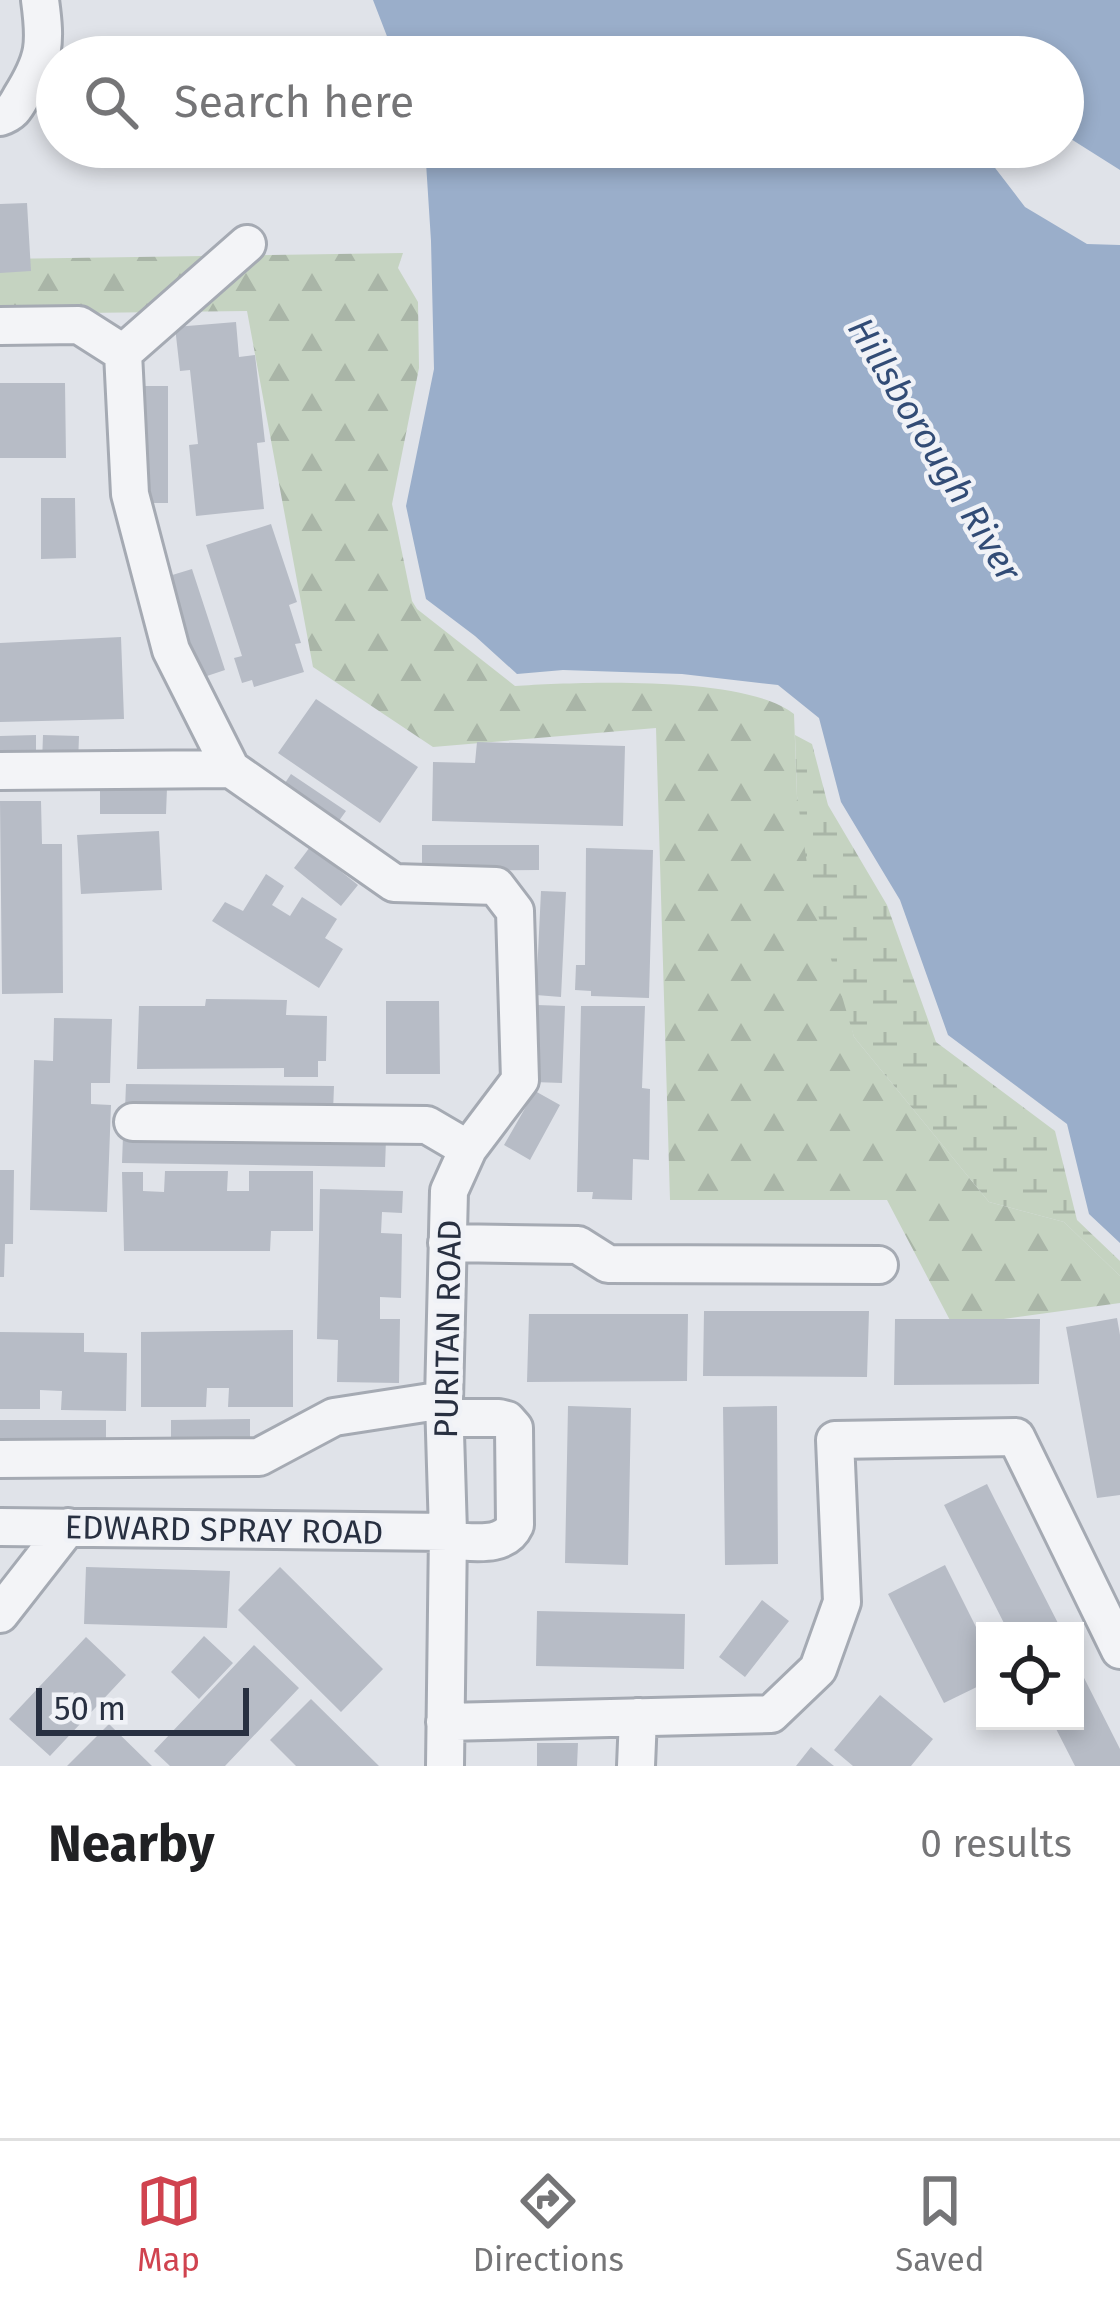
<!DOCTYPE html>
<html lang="en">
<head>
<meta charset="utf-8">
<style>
  :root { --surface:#fff; --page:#f2f2f2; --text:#202124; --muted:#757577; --line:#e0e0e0; --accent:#d0434f }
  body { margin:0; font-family:"Fira Sans",sans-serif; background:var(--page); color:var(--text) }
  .controls { position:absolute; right:36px; bottom:36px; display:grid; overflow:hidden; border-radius:0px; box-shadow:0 6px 18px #0003 }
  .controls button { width:108px; height:108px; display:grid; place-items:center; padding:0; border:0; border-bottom:3px solid var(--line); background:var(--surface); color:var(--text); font:60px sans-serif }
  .scale { position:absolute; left:36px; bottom:30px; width:213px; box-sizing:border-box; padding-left:12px; border:6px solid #283041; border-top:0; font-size:33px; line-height:42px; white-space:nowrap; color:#283041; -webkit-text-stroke:9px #f0f2f7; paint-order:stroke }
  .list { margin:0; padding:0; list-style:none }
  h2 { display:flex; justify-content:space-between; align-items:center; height:156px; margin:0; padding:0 48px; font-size:51px }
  h2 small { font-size:39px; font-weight:400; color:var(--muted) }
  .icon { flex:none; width:66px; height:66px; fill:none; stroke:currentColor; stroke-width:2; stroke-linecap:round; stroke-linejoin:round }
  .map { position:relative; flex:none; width:1120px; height:1766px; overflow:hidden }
  .search { position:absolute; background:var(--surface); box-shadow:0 6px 18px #0003; left:36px; right:36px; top:36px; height:132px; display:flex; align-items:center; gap:30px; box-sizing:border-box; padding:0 42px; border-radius:66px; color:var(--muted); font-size:45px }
  .sheet { height:372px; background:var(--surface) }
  nav { display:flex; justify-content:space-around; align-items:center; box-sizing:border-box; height:168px; border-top:3px solid var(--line); background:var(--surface); font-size:33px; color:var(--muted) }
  nav a { display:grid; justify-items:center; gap:6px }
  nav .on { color:var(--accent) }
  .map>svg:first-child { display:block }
  .forest { fill:url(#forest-firs) }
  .wetland { fill:url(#wetland-marsh) }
  .water { fill:#9aaeca }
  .building { fill:#b7bcc6 }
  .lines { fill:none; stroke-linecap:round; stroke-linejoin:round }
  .minor-casing { stroke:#a5aab3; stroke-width:42 }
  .minor { stroke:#f3f4f7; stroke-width:36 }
  .labels { text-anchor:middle; stroke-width:9; stroke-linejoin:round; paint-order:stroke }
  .street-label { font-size:33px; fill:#283041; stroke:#f0f2f7 }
  .water-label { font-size:36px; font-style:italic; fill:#324c76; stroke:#f0f2f7 }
</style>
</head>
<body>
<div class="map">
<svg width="1120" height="1766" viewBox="0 0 1120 1766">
  <defs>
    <pattern id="forest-firs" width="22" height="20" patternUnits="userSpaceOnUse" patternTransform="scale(3)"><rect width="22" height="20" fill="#c5d3c1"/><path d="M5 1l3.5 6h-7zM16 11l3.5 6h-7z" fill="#a9b5a7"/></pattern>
    <pattern id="wetland-marsh" width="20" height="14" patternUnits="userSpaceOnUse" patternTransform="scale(3)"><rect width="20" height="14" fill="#c5d3c1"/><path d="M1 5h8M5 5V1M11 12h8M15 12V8" fill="none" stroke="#a9b5a7"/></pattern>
  </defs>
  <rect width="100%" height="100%" fill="#e0e3e9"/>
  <path class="forest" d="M403,253L398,268L418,302L419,368L392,504L412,601L417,609L515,686C578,682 746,675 794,714L797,796L854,1037L989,1202L1064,1222L1120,1276V1303L953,1326L887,1200H670L656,728L433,747L313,667L247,311L0,314V259Z"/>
  <path class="wetland" d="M795,735L812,744L828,805L887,905L936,1042L1055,1131L1077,1220L1120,1261V1276L1064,1222L989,1202L854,1037L811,891L797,796Z"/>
  <path class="water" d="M373,0H1120V170L1063,134V57H395Z
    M425,147H979L1025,207L1087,244L1120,245V1243L1089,1214L1067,1124L948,1035L900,900L841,802L819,718L778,685L682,674L563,670L517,674L475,636L426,599L406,506L434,369L431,241Z"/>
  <path class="building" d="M27,203L31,271L0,273V204Z
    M236,322L239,357L255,355L265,442L257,443L264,509L196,516L189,445L198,444L190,370L180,371L175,327Z
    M0,383H65L66,458H0Z
    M141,386H168V503H142Z
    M41,498H75L76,558L41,559Z
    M271,524L297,602L289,605L301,643L295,644L304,672L254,687L252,680L242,683L234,658L242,656L206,545Z
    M192,569L225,670L201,678L169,576Z
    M121,637L124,719L0,722V643Z
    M316,699L418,767L380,823L278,753Z
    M36,735V763L0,764V736Z
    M43,735L79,736L78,764L42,763Z
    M477,742L625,746L623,826L432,821L433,762L475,763Z
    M291,774L346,811L331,832L277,795Z
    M100,788H167L166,814H100Z
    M0,801H41L42,844H62L63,993L2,994Z
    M159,831L162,890L81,894L77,835Z
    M422,845H539V870L422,871Z
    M310,847L358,885L341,906L294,868Z
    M586,848L653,850L649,998L591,996V991L575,990L576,965H585Z
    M266,874L284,886L272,905L290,916L302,897L337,919L325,938L343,949L319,988L212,921L225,902L243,911Z
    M541,891L566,892L561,997L536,995Z
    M206,999L287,1000L286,1015L327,1016L326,1061H318V1077H284V1068L137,1069L139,1006H205Z
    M386,1001H439L440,1074H386Z
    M537,1005L565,1006L562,1083L534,1082Z
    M581,1006H645L642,1088L650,1089L649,1160L633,1159L632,1200L592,1199L593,1192H577Z
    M54,1018L112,1019L110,1083H91V1104L111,1105L107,1212L30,1210L34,1060L53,1061Z
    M126,1084L334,1086L333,1112L125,1110Z
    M535,1091L560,1105L530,1160L504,1145Z
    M123,1136L386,1139L385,1167L122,1163Z
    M0,1170H14L13,1244H5L4,1277H0Z
    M165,1171H228L227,1191H249V1171H313V1231H271L270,1251H124L122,1172H143V1191L164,1192Z
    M320,1189L403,1191L402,1213L382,1212L381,1233L402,1234L401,1298L380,1297V1319H400L399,1383L337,1382L338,1340L317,1339Z
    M704,1311H869L867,1377L703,1376Z
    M529,1314H688L687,1381L527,1382Z
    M1117,1318L1120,1335V1495L1097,1498L1066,1327Z
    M895,1319H1040L1039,1384L894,1385Z
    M293,1330V1407H228L229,1388H207L206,1407H141V1332Z
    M0,1332L84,1333V1352L127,1353L126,1411L61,1410L62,1391L40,1390V1409H0Z
    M568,1406L631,1408L628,1565L565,1563Z
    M777,1406L778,1564L725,1565L723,1407Z
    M250,1419V1446L171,1447V1420Z
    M0,1420H106V1445H0Z
    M987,1484L996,1502L1062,1631H1008L944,1505Z
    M945,1565L985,1645V1683L944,1703L888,1594Z
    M86,1567L230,1571L227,1628L84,1624Z
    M280,1567L383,1669L341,1712L238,1610Z
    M762,1600L789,1621L745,1677L719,1657Z
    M537,1611L685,1614L684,1669L536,1666Z
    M204,1636L233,1663L199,1699L171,1672Z
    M86,1637L126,1675L50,1756L9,1719Z
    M254,1645L299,1688L225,1766H170L154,1751Z
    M1075,1660L1120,1749V1766H1075L1052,1721H1075Z
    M880,1695L933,1739L911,1766H853L834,1750Z
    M311,1699L379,1766H296L270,1740Z
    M109,1724L152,1766H67Z
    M537,1743H578L577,1766H537Z
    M811,1747L829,1762L834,1766H796Z"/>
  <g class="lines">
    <g class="minor-casing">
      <path id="minor" d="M0,117C12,113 15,108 21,97C45,59 46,44 40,0
        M247,244L123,353L130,494L171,650L231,769L394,883L496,886L515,911L520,1080L468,1149L449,1191L444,1400L448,1532L445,1766
        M0,326L79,325L123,353
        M0,771L231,769
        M133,1122L427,1125L468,1149
        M447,1243L578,1245L608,1264L879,1265
        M445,1418H499L507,1420L514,1428L515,1525C504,1549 472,1541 448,1541
        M0,1459L259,1457L334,1417L444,1400
        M0,1527L448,1532
        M0,1614L68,1527
        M445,1722L771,1714L818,1669L842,1602L835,1440L1016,1437L1120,1650
        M636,1766L638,1717"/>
    </g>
    <use href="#minor" class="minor"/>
  </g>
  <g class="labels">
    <g class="street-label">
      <text transform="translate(447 1329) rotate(-89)" y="12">PURITAN ROAD</text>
      <text transform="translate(224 1529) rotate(1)" y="12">EDWARD SPRAY ROAD</text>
    </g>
    <g class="water-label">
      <text transform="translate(935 449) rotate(59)" y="13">Hillsborough River</text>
    </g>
  </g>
</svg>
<div class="controls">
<button><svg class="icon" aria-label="locate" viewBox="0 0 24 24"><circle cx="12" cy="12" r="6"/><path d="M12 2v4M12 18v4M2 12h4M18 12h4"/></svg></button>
</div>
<div class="scale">50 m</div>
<div class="search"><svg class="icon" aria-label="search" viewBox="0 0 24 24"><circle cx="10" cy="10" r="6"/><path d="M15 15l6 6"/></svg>Search here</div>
</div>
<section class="sheet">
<h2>Nearby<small>0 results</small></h2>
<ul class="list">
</ul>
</section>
<nav>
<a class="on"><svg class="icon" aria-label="map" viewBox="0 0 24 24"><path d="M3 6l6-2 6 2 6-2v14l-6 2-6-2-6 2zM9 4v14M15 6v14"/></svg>Map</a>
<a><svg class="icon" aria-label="directions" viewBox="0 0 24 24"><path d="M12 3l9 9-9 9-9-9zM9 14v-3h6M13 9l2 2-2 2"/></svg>Directions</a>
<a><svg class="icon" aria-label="saved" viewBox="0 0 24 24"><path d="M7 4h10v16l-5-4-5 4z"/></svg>Saved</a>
</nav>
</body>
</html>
